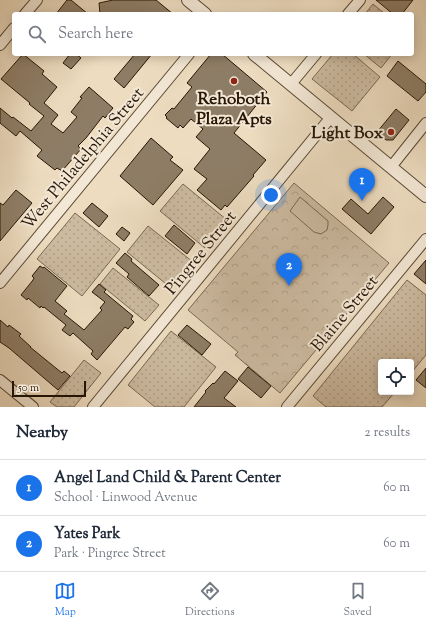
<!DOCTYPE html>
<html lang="en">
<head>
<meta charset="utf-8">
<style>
  :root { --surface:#fff; --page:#f2f2f3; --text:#1f2937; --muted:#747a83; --line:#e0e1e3; --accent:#1a73e8 }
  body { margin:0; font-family:"Sorts Mill Goudy",serif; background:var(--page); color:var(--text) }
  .controls { position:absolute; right:12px; bottom:12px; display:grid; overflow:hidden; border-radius:4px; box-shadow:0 2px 10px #0003 }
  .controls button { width:36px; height:36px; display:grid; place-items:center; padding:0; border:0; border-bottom:1px solid var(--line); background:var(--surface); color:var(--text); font:20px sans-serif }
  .scale { position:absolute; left:12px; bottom:10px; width:74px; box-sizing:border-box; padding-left:4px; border:2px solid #281605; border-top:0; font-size:11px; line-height:14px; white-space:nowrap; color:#281605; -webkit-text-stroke:3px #f3e8d6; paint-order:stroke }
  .you { position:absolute; left:271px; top:195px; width:14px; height:14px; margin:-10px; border:3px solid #fff; border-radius:50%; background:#1a73e8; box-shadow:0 0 0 6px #1a73e833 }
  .badge { display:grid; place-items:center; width:26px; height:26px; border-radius:50%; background:var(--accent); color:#fff; font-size:13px; font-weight:700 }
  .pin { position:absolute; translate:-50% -33px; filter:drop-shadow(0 1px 2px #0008) }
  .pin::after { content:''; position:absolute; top:21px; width:14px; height:12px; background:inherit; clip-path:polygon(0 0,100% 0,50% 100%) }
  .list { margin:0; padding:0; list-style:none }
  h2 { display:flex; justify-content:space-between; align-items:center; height:52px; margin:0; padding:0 16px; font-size:17px }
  h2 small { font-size:13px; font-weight:400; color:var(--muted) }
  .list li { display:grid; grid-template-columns:26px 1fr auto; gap:12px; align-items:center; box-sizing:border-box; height:56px; padding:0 16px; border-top:1px solid var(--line) }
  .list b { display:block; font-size:15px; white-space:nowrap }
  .list p { margin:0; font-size:13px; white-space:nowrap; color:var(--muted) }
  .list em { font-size:13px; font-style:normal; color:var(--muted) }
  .icon { flex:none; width:22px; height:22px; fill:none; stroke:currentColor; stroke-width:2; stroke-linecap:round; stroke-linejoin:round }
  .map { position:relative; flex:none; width:426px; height:407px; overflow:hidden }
  .search { position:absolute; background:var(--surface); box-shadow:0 2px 10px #0003; left:12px; right:12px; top:12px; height:44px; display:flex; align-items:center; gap:10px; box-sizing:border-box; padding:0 14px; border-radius:4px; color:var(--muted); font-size:15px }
  .sheet { height:164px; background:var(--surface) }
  nav { display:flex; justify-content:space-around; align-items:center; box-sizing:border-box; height:56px; border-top:1px solid var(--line); background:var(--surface); font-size:11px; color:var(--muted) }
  nav a { display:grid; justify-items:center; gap:2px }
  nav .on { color:var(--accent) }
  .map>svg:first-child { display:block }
  .grass { fill:url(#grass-dots); stroke:#7a6852 }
  .park { fill:url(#park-crowns); stroke:#7a6852 }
  .pitch { fill:#ccbaa0; stroke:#7a6852 }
  .building { fill:#8e7d66; stroke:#281605 }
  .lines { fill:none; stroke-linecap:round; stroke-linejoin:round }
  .minor-casing { stroke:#594834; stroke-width:12 }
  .tertiary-casing { stroke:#594834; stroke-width:14 }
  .minor { stroke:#f3e8d6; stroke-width:10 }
  .tertiary { stroke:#f3e8d6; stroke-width:12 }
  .poi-dot { fill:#8f2418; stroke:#f3e8d6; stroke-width:1.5 }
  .labels { text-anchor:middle; stroke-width:4; stroke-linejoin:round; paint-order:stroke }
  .poi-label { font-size:17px; font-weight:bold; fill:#281605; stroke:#f3e8d6 }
  .street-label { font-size:17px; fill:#281605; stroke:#f3e8d6 }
</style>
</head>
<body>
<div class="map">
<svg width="426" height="407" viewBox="0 0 426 407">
  <defs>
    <pattern id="grass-dots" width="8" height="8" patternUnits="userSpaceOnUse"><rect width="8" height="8" fill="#ccbaa0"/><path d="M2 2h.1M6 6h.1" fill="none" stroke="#af9f88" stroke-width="1.8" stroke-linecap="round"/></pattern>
    <pattern id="park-crowns" width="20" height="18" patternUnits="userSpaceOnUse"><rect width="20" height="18" fill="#ccbaa0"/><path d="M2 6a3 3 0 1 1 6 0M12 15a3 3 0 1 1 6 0" fill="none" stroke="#af9f88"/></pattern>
  </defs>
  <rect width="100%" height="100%" fill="#eddcc0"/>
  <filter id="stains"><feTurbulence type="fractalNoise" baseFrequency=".005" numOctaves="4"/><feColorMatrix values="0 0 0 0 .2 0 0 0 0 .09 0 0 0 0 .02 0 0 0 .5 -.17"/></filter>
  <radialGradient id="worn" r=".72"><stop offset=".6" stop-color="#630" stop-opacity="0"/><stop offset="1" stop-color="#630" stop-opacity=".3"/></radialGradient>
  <path class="grass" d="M373,4L385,14H365Z
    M333,54H353L380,77L352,111L312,79Z
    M364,54H392L381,68Z
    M183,184L227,220L205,248L160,211Z
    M75,213L120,249L82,296L37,259Z
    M148,226L193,262L171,288L127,252Z
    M113,268L159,305L145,321L100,284Z
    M407,280L426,295V355L411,373V362H381V392H395L382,407H326L313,396Z
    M171,331L216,367L184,407H155L128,385Z
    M84,360L101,373L74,407H57L50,402Z"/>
  <path class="park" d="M294,183L389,263L280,393L235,355L238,352L188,310Z"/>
  <path class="pitch" d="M300,197L328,221V225L327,230L321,234L314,232L290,211Z"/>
  <path class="building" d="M67,0H71L88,14H56Z
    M113,0H156L173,14H100L99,3Z
    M376,0H413L402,14H393Z
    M23,54L44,71L42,74L57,87L44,103L58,115L51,124L63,133L77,117L71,112L82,98L80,97L89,87L113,108L105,118L103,116L86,138L78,146L81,149L62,171L57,168L55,170L37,156L42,150L20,131L16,136L0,123V108L12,118L13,117L31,131L44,116L29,104L30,103L1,79Z
    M70,54H76L81,58L71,69L63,63Z
    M135,54H152L124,88L114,79Z
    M211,54H222L267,92L234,133L266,160L253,175L254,176L227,207L225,205L221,210L197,190L207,179L194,169L210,149L196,137L203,129L191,119L183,128L180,125L178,128L166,118L167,117L165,115L172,108L174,109L192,87L187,83Z
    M398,61L426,84V92L418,101L387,76Z
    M396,109L409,120L393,140H386L377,132Z
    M151,138L173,157L170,160L183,170L153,205L120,176Z
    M16,190L32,203L0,241V203L3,205Z
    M383,197L394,207L371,234L342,209L351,199L368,214Z
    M92,203L108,216L99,227L83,213Z
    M174,225L195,243L187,254L165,236Z
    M122,227L130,233L124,241L116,234Z
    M125,253L132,259L131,261L159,285L149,296L127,277L129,274L116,263Z
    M426,260V284L414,274Z
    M40,266L43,268L44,267L67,286L55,301L67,311L64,314L84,330L102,310L100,308L105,302L92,292L99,284L106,290L104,292L133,316L131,319L134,322L128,329L125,327L97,360L91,354L93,351L73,333L70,336L62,330L66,325L44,307L43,308L41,306L40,308L28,298L27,300L21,295L33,280L34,278L32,276Z
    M0,320L8,327L9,325L21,334L19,336L31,347H30L62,373L64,371L70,376L58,390L9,348L0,342Z
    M187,325L211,344L202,355L178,335Z
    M248,367L271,386L261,398L238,379Z
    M426,368V388L416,380Z
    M225,371L238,381L224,398L236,407H194L206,392L205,391L213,383L214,384Z"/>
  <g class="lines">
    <g class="minor-casing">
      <path id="minor" d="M25,14L37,0
        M348,14L360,0
        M0,45L14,28
        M291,84L316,54
        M391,167L426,123
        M0,283L189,54
        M0,380L33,407
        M93,407L331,117
        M287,407L426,239"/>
    </g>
    <g class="tertiary-casing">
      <path id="tertiary" d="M188,0L205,14
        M254,54L426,196"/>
    </g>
    <use href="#minor" class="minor"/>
    <use href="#tertiary" class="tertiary"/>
  </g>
  <g class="poi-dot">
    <circle cx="234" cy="81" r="4"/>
    <circle cx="391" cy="132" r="4"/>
  </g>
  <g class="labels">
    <g class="poi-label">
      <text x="234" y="104">Rehoboth<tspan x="234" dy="20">Plaza Apts</tspan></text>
      <text x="383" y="138" text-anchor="end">Light Box</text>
    </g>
    <g class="street-label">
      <text transform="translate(82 158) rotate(-50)" y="6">West Philadelphia Street</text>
      <text transform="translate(200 252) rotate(-51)" y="6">Pingree Street</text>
      <text transform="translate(344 313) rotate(-50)" y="6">Blaine Street</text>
    </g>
  </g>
  <rect width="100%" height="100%" filter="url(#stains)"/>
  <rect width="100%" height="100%" fill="url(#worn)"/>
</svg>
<div class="controls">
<button><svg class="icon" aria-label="locate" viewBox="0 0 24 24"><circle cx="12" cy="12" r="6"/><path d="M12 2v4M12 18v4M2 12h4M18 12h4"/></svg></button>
</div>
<div class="scale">50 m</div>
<div class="you"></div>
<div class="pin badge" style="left:362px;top:201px">1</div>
<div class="pin badge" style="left:289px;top:286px">2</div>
<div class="search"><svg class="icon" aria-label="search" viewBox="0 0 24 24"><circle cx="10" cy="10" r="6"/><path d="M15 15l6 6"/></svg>Search here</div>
</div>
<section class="sheet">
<h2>Nearby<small>2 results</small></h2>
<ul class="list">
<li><span class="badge">1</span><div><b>Angel Land Child &amp; Parent Center</b><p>School · Linwood Avenue</p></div><em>60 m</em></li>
<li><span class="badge">2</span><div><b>Yates Park</b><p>Park · Pingree Street</p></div><em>60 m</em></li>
</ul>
</section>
<nav>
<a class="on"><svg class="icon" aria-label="map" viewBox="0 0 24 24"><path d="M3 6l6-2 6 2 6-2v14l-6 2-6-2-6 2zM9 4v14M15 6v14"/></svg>Map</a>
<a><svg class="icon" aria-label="directions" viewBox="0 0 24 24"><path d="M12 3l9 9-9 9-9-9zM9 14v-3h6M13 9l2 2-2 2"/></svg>Directions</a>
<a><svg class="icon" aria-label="saved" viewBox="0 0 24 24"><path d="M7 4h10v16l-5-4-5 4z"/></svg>Saved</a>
</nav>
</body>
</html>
